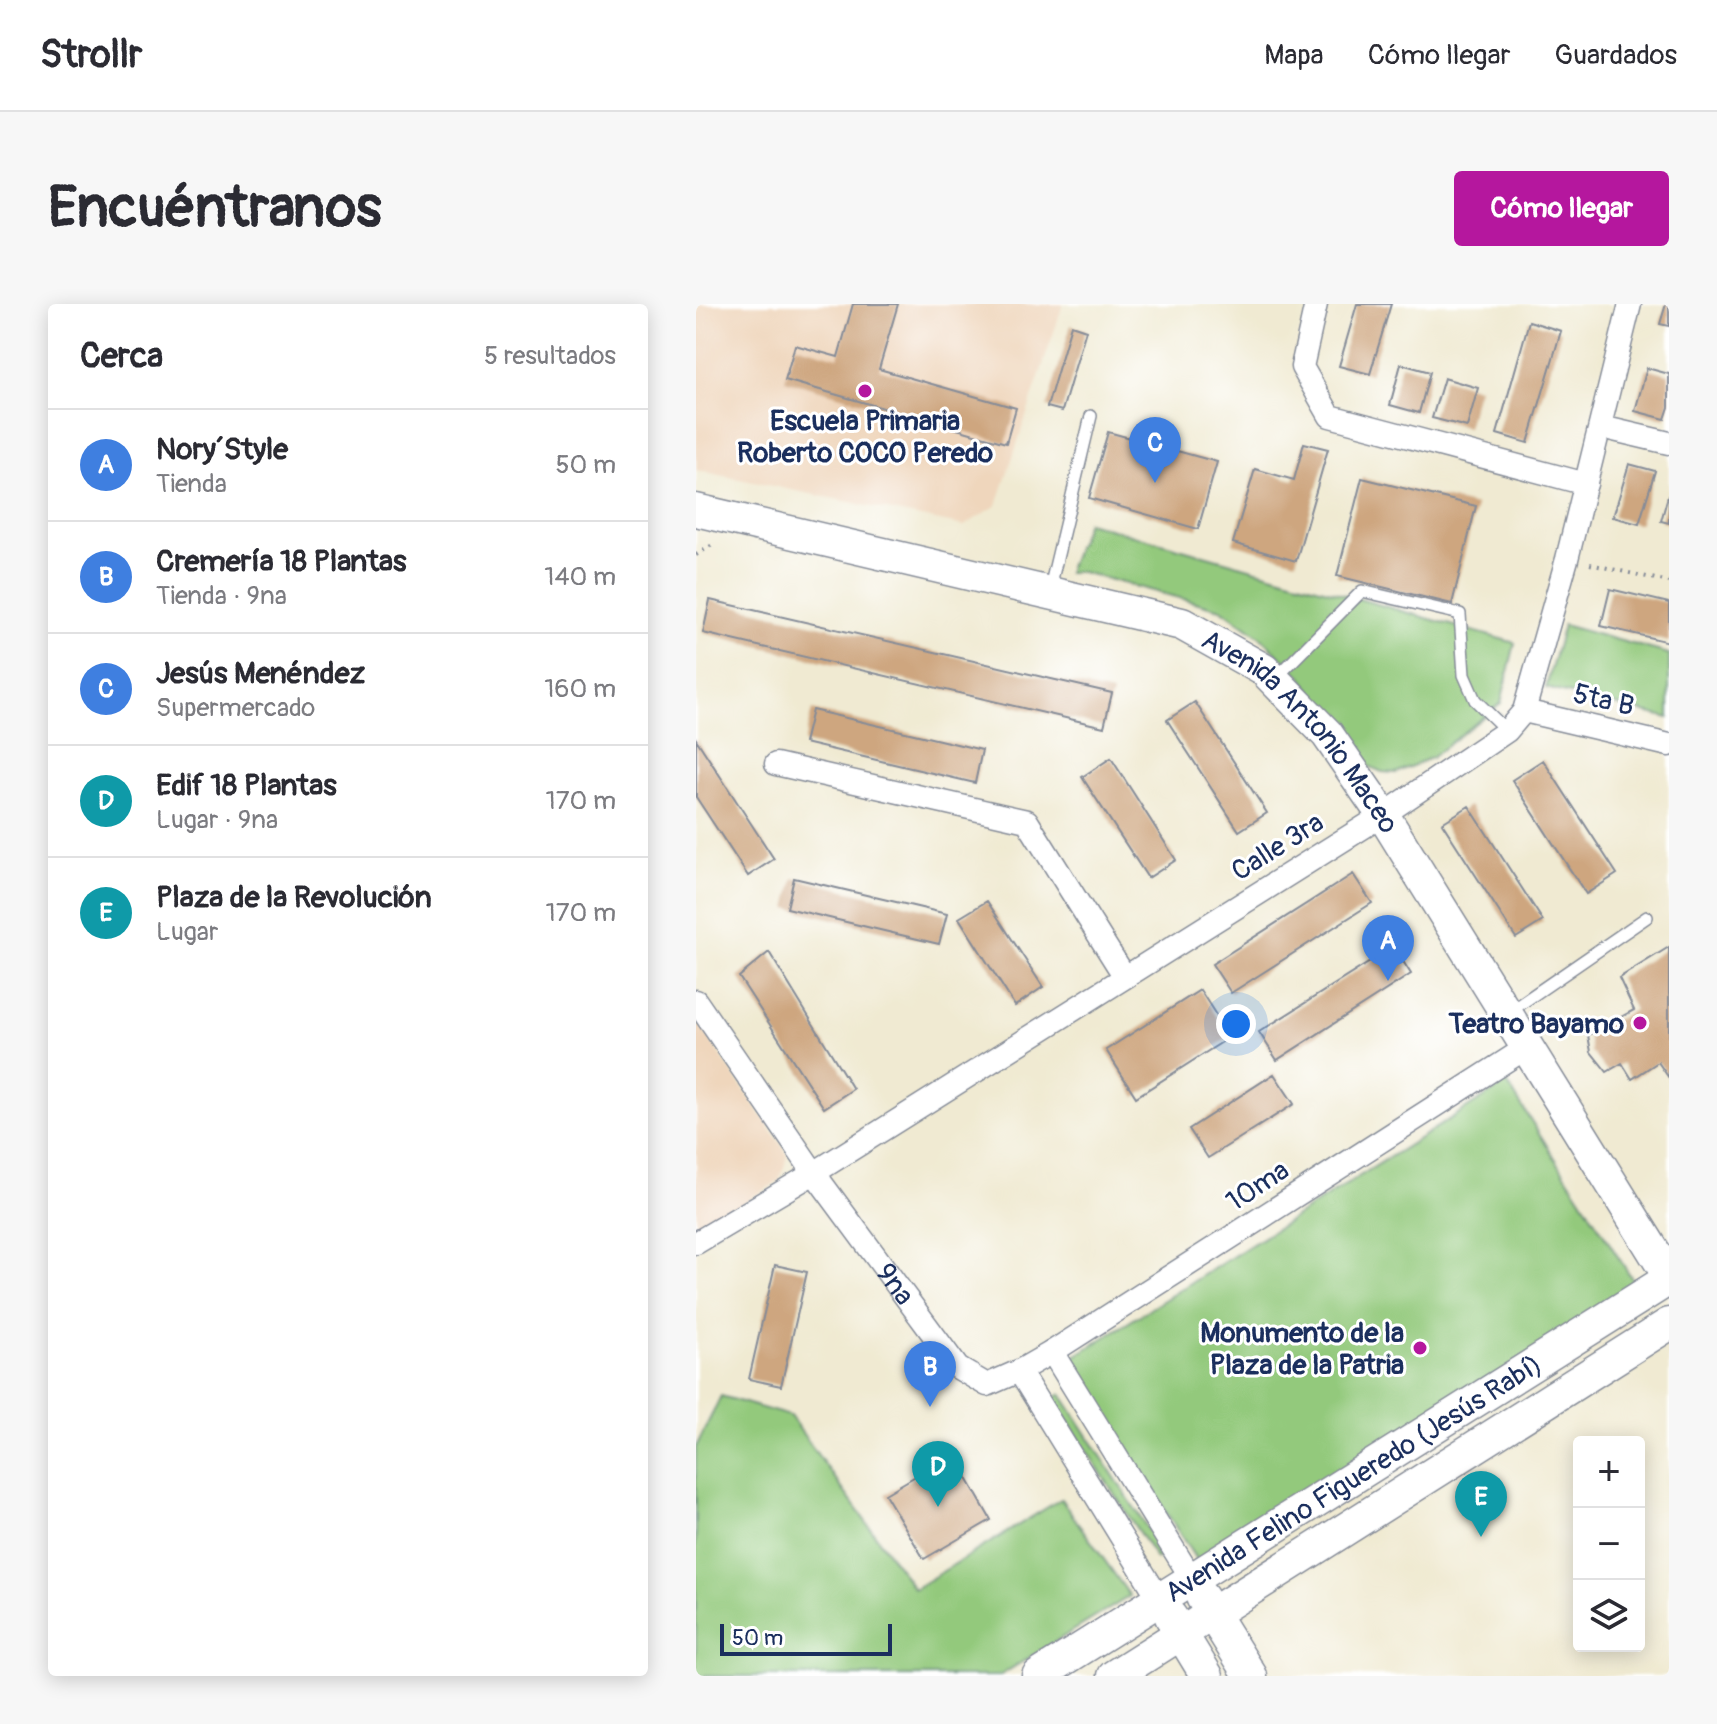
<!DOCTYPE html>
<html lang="es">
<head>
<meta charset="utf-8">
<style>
  :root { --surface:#fff; --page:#f7f7f7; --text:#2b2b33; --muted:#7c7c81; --line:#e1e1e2; --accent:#b5179e }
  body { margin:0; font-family:Pangolin,sans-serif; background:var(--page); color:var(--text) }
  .controls { position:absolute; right:24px; bottom:24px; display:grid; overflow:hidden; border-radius:8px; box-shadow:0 4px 20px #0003 }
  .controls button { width:72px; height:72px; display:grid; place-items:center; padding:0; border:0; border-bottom:2px solid var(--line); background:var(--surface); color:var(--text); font:40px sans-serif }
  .scale { position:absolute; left:24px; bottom:20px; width:172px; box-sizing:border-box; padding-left:8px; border:4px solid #1b2f5e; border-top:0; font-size:22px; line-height:28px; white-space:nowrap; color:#1b2f5e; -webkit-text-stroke:6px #fff; paint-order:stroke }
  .you { position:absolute; left:540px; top:720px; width:28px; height:28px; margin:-20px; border:6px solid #fff; border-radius:50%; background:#1a73e8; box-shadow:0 0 0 12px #1a73e833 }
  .badge { display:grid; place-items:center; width:52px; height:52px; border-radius:50%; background:var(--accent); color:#fff; font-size:26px; font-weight:700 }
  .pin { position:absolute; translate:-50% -66px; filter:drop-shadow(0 2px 4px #0008) }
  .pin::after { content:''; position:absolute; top:42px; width:28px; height:24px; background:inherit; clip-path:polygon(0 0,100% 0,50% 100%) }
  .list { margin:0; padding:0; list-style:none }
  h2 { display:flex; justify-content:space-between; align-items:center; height:104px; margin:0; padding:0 32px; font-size:34px }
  h2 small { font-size:26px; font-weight:400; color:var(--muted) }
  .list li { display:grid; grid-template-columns:52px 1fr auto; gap:24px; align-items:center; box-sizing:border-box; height:112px; padding:0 32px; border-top:2px solid var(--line) }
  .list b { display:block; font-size:30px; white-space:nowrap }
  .list p { margin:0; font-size:26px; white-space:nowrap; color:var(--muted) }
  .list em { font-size:26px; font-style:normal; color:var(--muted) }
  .icon { flex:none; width:44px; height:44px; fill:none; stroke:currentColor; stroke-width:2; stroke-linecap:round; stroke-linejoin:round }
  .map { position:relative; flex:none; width:973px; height:1372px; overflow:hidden; border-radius:8px }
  header { display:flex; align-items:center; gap:48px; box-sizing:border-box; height:112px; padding:0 40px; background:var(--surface); border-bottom:2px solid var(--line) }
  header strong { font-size:38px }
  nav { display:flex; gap:44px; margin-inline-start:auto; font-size:28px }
  .intro { display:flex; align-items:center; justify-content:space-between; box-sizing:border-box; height:192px; padding:0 48px }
  h1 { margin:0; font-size:56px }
  .button { padding:20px 36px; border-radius:8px; background:var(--accent); color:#fff; font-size:28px; font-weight:700 }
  main { display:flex; gap:48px; padding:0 48px }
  aside { flex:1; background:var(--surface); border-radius:8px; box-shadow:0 4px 20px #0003 }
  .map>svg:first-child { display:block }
  .built { fill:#efd6bc }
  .green { fill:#93c97c; stroke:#577c6d; stroke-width:2 }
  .building { fill:#cea67f }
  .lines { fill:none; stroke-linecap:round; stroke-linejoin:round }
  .lane-casing { stroke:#868c98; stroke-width:14 }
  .street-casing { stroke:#868c98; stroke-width:25 }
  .secondary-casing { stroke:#868c98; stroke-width:35 }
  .path { stroke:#868c98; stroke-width:4; stroke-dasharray:2 6; stroke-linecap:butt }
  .lane { stroke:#fff; stroke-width:11 }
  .street { stroke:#fff; stroke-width:22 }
  .secondary { stroke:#fff; stroke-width:32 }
  .poi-dot { fill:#b5179e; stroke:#fff; stroke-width:3 }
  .labels { text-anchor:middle; stroke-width:6; stroke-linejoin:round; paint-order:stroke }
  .poi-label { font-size:28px; font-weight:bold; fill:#1b2f5e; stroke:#fff; text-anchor:end }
  .street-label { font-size:28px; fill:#1b2f5e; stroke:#fff }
</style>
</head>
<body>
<header>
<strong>Strollr</strong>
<nav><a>Mapa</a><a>Cómo llegar</a><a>Guardados</a></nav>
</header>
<div class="intro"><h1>Encuéntranos</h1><a class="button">Cómo llegar</a></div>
<main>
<aside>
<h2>Cerca<small>5 resultados</small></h2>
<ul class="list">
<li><span class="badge" style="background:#3f7fe0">A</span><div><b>Nory´Style</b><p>Tienda</p></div><em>50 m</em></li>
<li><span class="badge" style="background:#3f7fe0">B</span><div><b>Cremería 18 Plantas</b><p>Tienda · 9na</p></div><em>140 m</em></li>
<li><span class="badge" style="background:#3f7fe0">C</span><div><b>Jesús Menéndez</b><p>Supermercado</p></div><em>160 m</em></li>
<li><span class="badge" style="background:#0f9aa8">D</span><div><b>Edif 18 Plantas</b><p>Lugar · 9na</p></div><em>170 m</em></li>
<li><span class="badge" style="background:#0f9aa8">E</span><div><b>Plaza de la Revolución</b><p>Lugar</p></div><em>170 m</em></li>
</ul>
</aside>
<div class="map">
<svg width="973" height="1372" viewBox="0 0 973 1372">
  <rect width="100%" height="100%" fill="#fff"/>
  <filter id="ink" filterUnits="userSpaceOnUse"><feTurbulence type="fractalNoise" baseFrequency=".0125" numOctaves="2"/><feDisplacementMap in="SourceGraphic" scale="16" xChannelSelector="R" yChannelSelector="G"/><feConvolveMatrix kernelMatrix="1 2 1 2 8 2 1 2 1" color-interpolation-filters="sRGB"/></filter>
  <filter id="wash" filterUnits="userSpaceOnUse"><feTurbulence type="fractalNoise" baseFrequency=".006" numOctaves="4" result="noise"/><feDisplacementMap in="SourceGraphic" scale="32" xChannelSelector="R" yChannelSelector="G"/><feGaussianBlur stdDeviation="1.8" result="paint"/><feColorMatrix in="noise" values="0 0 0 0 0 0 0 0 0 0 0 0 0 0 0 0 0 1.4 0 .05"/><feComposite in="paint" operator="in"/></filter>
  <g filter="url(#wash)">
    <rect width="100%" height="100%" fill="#f0ead2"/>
    <path class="built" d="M4,0H367L301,201L268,222L0,166V9Z
      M0,716L92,851L83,877L0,927Z"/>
    <path class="green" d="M391,218L819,339L805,399L735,454L700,469L686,468L670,461L605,372L567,335L525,305L385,268H371Z
      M867,321L973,350V414L850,384Z
      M811,779L942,984L503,1260L373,1056Z
      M365,1090L468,1250L460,1255L357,1094Z
      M25,1092L94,1112L218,1285L365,1195L434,1292L303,1372H0V1143Z"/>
    <g id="blocks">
      <path class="building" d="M157,0H202L183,65L320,104L310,139L89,76L99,41L142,53Z
        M661,0H695L674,70L643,62Z
        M970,0H973V22L964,20Z
        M833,17L865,27L832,139L801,130Z
        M375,21L390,26L366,107L351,103Z
        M705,60L734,68L723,109L694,101Z
        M951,64L973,70V103L969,115L939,107Z
        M748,74L782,84L771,123L736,114Z
        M412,128L521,158L502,225L393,194Z
        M608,139L632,145L600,257L537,239L559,165L598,176Z
        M933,160L959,167L943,220L917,213Z
        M666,174L780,202L756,300L641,272Z
        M972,192H973V219L965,217Z
        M914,285L973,299V338L905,322Z
        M14,296L416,389L408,423L7,329Z
        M499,398L571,509L543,527L471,416Z
        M116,406L286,446L279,479L108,439Z
        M0,435L78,555L52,572L0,493Z
        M415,454L480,556L452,574L386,473Z
        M847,456L921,570L890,590L816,476Z
        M773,502L847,617L820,634L746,519Z
        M657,570L676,599L535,689L516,660Z
        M98,574L251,610L243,640L91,604Z
        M291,597L347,683L319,702L263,614Z
        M698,643L715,670L581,756L563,728Z
        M973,643V774L962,758L936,775L926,759L911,768L895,748L892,731L938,706L923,674Z
        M73,648L157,785L128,804L43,673Z
        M504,686L534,733L440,793L410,746Z
        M578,770L598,800L512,854L493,825Z
        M79,961L111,968L85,1082L53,1075Z
        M257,1150L295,1216L228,1255L189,1190Z"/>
    </g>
  </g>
  <g filter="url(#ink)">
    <use href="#blocks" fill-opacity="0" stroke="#868c98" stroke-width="2"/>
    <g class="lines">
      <g class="lane-casing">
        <path id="lane" d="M353,288L395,112
          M581,373L666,287L764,310L768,371L779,396L811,427
          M813,708L951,613"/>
      </g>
      <g class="street-casing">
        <g id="street">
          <path d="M620,0L606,63L634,112L890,180"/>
          <path d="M905,123L973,139"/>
          <path d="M828,407L973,441"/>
          <path d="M80,460L331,517L429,673"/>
          <path id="s1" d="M0,697L118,869L262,1064L291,1081L323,1067L356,1048L830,744"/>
          <path d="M0,939L118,869L687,511L811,427L828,407L871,255L934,0"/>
          <path d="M356,1048L496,1275"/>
          <path d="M323,1067L464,1296"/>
        </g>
      </g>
      <g class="secondary-casing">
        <g id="secondary">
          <path id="s2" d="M0,206L486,320L568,366L631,430L687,511L973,972"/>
          <path d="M506,1293L555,1372"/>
          <path d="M475,1313L511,1372"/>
          <path id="s3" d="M342,1372L973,975"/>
          <path d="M418,1372L973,1020"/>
        </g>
      </g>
      <path class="path" d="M0,251L18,240
        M894,260L973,278"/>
      <use href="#lane" class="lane"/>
      <use href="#street" class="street"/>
      <use href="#secondary" class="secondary"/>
    </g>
  </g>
  <g class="poi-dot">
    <circle cx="169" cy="87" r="8"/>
    <circle cx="944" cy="719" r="8"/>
    <circle cx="724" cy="1044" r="8"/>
  </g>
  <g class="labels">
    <g class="poi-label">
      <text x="169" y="126" text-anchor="middle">Escuela Primaria<tspan x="169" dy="32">Roberto COCO Peredo</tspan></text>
      <text x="928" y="729">Teatro Bayamo</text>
      <text x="708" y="1038">Monumento de la<tspan x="708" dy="32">Plaza de la Patria</tspan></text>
    </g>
    <g class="street-label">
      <text transform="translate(908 395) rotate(13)" y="10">5ta B</text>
      <text dy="10" stroke="none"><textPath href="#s2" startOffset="662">Avenida Antonio Maceo</textPath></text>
      <text transform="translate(581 542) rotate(-32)" y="10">Calle 3ra</text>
      <text transform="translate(561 881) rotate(-33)" y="10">10ma</text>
      <text dy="10" stroke="none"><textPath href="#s1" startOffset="346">9na</textPath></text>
      <text dy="10" stroke="none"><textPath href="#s3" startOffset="372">Avenida Felino Figueredo (Jesús Rabí)</textPath></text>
    </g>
  </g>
</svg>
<div class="controls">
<button>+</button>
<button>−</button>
<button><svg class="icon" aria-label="layers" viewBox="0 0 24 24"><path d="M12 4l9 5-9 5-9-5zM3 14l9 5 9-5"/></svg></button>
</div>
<div class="scale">50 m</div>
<div class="you"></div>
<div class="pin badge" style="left:692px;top:677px;background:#3f7fe0">A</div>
<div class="pin badge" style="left:234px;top:1103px;background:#3f7fe0">B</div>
<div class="pin badge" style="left:459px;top:179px;background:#3f7fe0">C</div>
<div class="pin badge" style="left:242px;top:1203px;background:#0f9aa8">D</div>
<div class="pin badge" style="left:785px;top:1233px;background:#0f9aa8">E</div>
</div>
</main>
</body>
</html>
